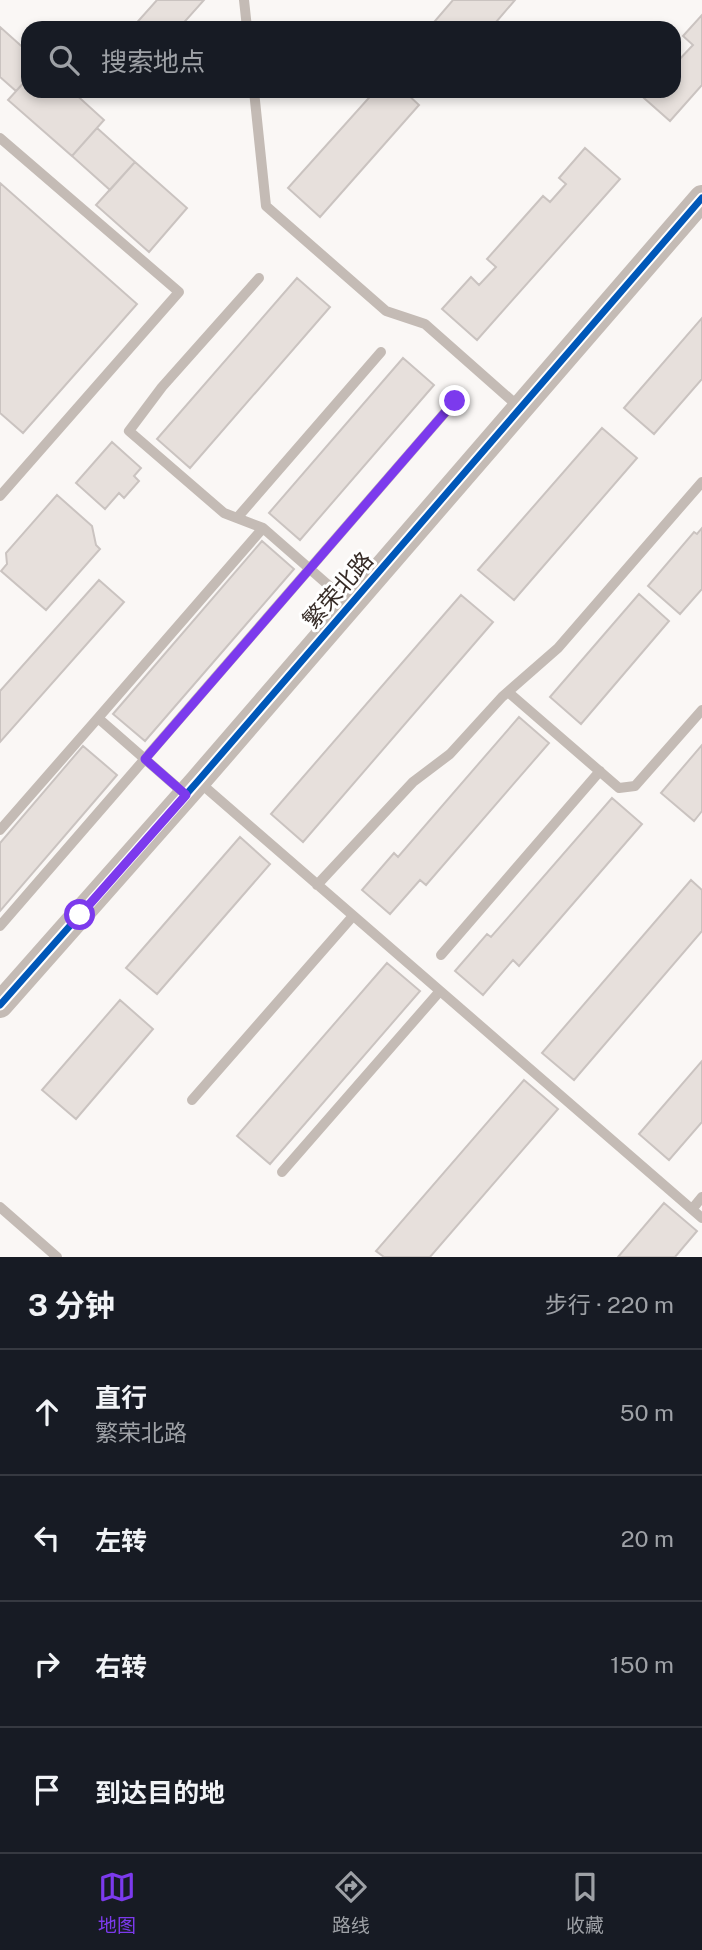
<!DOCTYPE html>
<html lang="zh">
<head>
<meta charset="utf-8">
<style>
  :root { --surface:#171b24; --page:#242831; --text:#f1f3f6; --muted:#9ea1a6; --line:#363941; --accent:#7c3aed }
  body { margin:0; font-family:"Public Sans","Noto Sans SC",sans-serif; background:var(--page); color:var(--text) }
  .stop { position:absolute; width:21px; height:21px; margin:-16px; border:5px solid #7c3aed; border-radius:50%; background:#fff }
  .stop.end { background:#7c3aed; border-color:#fff; box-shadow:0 2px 7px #0008 }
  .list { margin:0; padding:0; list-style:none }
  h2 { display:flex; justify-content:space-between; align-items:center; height:91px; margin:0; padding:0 28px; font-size:30px }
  h2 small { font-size:23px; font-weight:400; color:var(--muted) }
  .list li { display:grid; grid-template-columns:46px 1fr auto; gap:21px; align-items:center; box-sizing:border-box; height:126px; padding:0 28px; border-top:2px solid var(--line) }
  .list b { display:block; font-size:26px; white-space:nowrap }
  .list p { margin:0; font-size:23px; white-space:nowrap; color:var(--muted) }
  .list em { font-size:23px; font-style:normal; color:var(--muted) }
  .icon { flex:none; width:38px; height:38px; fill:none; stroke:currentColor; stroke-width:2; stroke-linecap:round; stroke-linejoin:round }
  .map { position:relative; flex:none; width:702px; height:1257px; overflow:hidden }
  .search { position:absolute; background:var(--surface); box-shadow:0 4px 10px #0003; left:21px; right:21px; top:21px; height:77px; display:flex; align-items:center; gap:18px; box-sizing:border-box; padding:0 24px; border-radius:21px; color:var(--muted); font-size:26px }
  .sheet { height:595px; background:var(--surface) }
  nav { display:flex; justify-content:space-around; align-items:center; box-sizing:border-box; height:98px; border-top:2px solid var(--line); background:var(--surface); font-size:19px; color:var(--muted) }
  nav a { display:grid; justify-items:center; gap:4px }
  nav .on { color:var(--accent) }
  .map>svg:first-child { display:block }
  .building { fill:#e7e0dc; stroke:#cac3c0; stroke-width:2 }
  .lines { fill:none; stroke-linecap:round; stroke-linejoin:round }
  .service { stroke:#c4bbb5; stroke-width:10 }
  .tertiary { stroke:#c4bbb5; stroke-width:26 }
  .cycleway-casing { stroke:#fff; stroke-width:11 }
  .cycleway { stroke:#0057b8; stroke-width:7 }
  .route { stroke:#7c3aed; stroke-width:9 }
  .labels { text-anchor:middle; stroke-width:6; stroke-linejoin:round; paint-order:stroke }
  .street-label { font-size:23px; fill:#362b26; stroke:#fff }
</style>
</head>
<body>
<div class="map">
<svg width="702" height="1257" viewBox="0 0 702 1257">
  <rect width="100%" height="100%" fill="#faf7f5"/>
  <path class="building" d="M157,0H204L179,28H132Z
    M453,0H515L491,28H429Z
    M702,15V85L670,121L636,91H674V61L676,63L693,45L683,36Z
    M0,27L28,52V78L16,91L0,77Z
    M28,78V91H72L104,120L72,156L8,100Z
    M375,91H404L419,105L320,217L288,188Z
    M97,128L135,162L110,190L72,156Z
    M585,148L620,179L477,340L442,309L471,277L479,285L496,267L487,259L543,196L550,202L566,184L559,178Z
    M135,162L187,208L149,252L96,205Z
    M0,183L137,304L23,433L0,413Z
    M297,278L330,307L190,468L157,439Z
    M702,318V379L654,434L624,408Z
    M403,358L434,385L300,540L269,513Z
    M602,428L637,458L514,600L478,570Z
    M112,442L141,468L134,476L139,481L124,498L119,493L105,509L76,483Z
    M57,495L92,526L96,545L100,549L46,610L1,571L7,564L6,553Z
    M702,528V589L680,614L648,586L694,532L697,534Z
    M262,541L294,569L145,741L113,714Z
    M99,580L124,602L0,742V691Z
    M639,594L669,621L581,724L550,697Z
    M461,595L493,622L303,842L271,814Z
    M519,717L549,743L426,885L420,880L390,914L362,890L394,853L398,857Z
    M702,745V811L694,821L661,793Z
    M83,746L117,775L0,911V843Z
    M612,798L642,824L519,966L513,960L483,995L455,971L487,934L491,937Z
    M240,837L270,864L157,994L126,968Z
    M691,880L702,890V931L574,1080L542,1053Z
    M387,963L420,991L270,1164L237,1136Z
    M120,1000L153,1029L76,1119L42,1090Z
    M702,1061V1122L669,1160L639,1134Z
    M524,1080L558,1109L430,1257H384L376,1251Z
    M664,1203L697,1231L675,1257H618Z"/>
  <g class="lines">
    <path class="service" d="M244,0L247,28
      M254,91L266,206L386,311L425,324L519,407
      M0,138L179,292L0,496
      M259,278L162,387L129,431L224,513L263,528L351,605
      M237,518L381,352
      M508,692L619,788L635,786L702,710
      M198,781L702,1218
      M186,795L98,718L263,528
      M0,830L98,718
      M317,885L413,782L450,754L502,697L558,648L702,482
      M0,926L455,401
      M441,955L600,771
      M192,1100L353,916
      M282,1172L440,991
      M0,1207L57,1257
      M693,1208L702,1197"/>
    <path class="tertiary" d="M0,1005L198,781L702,198"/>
    <g class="cycleway-casing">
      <path id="cycleway" d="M0,1005L198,781L702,198"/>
    </g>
    <use href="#cycleway" class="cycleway"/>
  </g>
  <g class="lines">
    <path class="route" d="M80,915L186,795L145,759L455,401"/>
  </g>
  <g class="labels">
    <g class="street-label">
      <text transform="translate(338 590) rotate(-49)" y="8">繁荣北路</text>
    </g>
  </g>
</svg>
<div class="stop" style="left:80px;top:915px"></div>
<div class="stop end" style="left:455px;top:401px"></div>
<div class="search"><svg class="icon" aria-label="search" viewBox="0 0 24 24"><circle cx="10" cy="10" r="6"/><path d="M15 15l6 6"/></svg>搜索地点</div>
</div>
<section class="sheet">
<h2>3 分钟<small>步行 · 220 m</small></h2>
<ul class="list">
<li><svg class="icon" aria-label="ahead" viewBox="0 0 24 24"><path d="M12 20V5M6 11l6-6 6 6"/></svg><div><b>直行</b><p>繁荣北路</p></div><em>50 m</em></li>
<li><svg class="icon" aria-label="left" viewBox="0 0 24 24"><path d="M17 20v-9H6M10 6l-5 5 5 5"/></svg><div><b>左转</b></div><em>20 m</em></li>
<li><svg class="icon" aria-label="right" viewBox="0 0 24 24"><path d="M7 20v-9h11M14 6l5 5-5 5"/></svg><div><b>右转</b></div><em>150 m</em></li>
<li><svg class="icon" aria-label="arrive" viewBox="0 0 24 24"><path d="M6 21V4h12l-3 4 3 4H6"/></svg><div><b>到达目的地</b></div></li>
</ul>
</section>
<nav>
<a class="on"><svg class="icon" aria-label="map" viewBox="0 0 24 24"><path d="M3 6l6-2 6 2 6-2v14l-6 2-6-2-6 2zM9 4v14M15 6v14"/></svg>地图</a>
<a><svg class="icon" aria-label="directions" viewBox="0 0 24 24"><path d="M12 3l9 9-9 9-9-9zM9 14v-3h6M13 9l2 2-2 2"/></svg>路线</a>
<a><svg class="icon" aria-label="saved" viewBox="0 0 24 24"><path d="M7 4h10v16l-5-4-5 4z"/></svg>收藏</a>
</nav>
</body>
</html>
